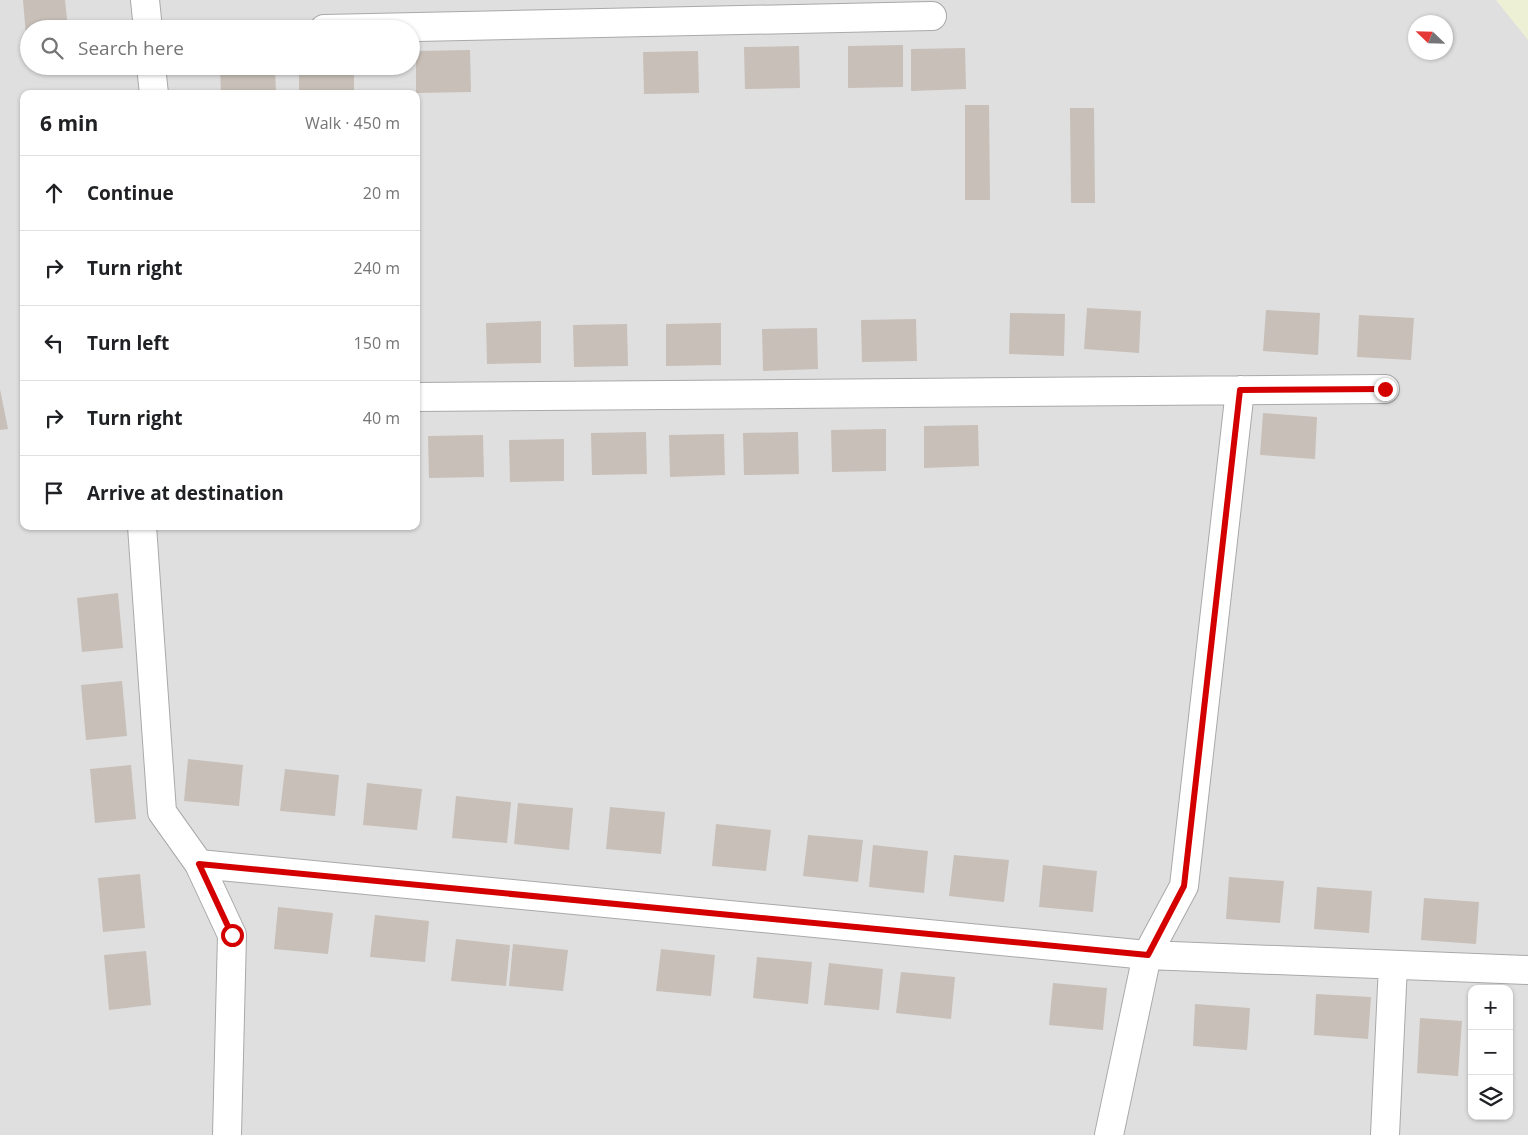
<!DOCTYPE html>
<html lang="en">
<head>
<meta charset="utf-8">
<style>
  :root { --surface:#fff; --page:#f2f2f2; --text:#202124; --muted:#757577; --line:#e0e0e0 }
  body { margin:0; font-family:"Open Sans",sans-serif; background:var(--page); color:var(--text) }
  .controls { position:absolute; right:15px; bottom:15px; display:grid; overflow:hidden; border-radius:10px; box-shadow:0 1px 4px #0004 }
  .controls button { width:45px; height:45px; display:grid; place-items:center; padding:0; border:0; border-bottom:1px solid var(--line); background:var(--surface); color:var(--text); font:25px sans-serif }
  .compass { position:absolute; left:1408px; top:15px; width:45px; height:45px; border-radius:50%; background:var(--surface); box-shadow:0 1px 4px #0004; rotate:293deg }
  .stop { position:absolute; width:15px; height:15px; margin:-11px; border:4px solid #d40000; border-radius:50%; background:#fff }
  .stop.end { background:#d40000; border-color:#fff; box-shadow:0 1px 5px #0008 }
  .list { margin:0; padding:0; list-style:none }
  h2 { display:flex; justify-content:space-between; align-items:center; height:65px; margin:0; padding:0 20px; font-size:21px }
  h2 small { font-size:16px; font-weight:400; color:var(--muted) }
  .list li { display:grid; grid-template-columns:32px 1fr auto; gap:15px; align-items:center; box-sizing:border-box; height:75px; padding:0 20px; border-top:1px solid var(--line) }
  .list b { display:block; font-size:19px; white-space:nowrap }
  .list em { font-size:16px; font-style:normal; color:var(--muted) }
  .icon { flex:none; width:28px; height:28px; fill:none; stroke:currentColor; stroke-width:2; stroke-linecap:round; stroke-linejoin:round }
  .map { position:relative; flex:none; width:1528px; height:1135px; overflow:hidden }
  .search { position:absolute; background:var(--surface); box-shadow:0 1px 4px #0004; left:20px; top:20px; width:400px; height:55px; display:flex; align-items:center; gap:12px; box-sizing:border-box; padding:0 18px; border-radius:28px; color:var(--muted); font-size:19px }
  .panel { position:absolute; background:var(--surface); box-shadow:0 1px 4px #0004; left:20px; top:90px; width:400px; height:440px; border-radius:10px }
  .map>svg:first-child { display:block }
  .residential { fill:#e0dfdf; fill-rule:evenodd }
  .farmland { fill:#eef0d5 }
  .building { fill:#c7bfb8 }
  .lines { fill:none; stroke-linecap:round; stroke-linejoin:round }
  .street-casing { stroke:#a9a9a9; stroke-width:30 }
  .street { stroke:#fff; stroke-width:28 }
  .route { stroke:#d40000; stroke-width:6 }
</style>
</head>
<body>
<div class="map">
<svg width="1528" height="1135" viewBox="0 0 1528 1135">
  <rect width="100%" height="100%" fill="#f2efe9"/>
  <path class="residential" d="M0,0H1528V1135H0ZM1416,22H1446V52H1416ZM29,29H411V66H29ZM24,94H416V526H24ZM1472,989H1509V1116H1472Z"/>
  <path class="farmland" d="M1496,0H1528V40Z"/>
  <path class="building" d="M23,0H65L68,29H29L27,47Z
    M903,45V87L848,88V46Z
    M799,46L800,88L745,89L744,47Z
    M965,48L966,89L911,91V49Z
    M470,50L471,92L416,93V51Z
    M698,51L699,93L644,94L643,52Z
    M220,66H275L276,94H221Z
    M299,66H354V93L299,94Z
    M965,105H989L990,200H965Z
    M1070,108H1094L1095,203H1071Z
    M1087,308L1141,311L1139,353L1084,349Z
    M1266,310L1320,313L1318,355L1263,351Z
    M1010,313L1065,314L1064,356L1009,354Z
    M1359,315L1414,318L1411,360L1357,357Z
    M916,319L917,361L862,362L861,320Z
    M541,321V363L487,364L486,323Z
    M721,323V365L666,366V324Z
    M627,324L628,366L574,367L573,325Z
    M817,328L818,369L763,371L762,329Z
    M0,389L8,429L0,430Z
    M1263,413L1317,417L1315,459L1260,455Z
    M978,425L979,466L924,468V426Z
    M886,429V471L832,472L831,430Z
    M646,432L647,474L592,475L591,433Z
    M798,432L799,474L744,475L743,433Z
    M724,434L725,475L670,477L669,435Z
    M483,435L484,477L429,478L428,436Z
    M564,439V481L510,482L509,440Z
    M118,593L123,648L82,652L77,598Z
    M122,681L127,736L86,740L81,685Z
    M188,759L243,765L239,806L184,801Z
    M131,765L136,819L95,823L90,769Z
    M285,769L339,775L335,816L280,811Z
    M367,783L422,789L417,830L363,825Z
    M456,796L511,802L507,843L452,838Z
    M518,803L573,808L569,850L514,844Z
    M610,807L665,812L661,854L606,849Z
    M716,824L771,830L766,871L712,866Z
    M808,835L863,840L858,882L803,876Z
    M873,845L928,851L924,893L869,887Z
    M954,855L1009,860L1004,902L949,896Z
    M1043,865L1097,871L1093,912L1039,907Z
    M140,874L145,928L103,932L98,878Z
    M1229,877L1284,881L1280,923L1226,919Z
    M1317,887L1372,891L1369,933L1314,929Z
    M1424,898L1479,902L1476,944L1421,940Z
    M278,907L333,913L328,954L274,949Z
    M375,915L429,921L425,962L370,957Z
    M456,939L510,945L506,986L451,981Z
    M513,944L568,950L563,991L509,986Z
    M661,949L715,955L711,996L656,991Z
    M146,951L151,1005L109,1010L104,955Z
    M757,957L812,962L808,1004L753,998Z
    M829,963L883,969L879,1010L824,1005Z
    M901,972L955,977L951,1019L896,1013Z
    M1053,983L1107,988L1103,1030L1049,1025Z
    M1316,994L1371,997L1368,1039L1314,1035Z
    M1195,1004L1250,1008L1247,1050L1193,1046Z
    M1420,1018L1462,1021L1458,1076L1417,1073Z"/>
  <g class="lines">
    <g class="street-casing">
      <path id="street" d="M145,0L148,29
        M324,29L932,16
        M151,66L154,94
        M416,397L1385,389
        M142,526L162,812L199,864L232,935L227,1135
        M199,864L1147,955L1528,970
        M1109,1135L1147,955L1184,886L1240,390
        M1385,1135L1393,965"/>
    </g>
    <use href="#street" class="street"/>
  </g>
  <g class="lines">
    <path class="route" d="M232,935L199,864L1148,955L1184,886L1240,390L1385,389"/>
  </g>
</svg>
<div class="controls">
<button>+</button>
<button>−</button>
<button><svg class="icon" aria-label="layers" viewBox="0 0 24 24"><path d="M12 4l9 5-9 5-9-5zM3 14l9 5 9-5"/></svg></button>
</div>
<svg class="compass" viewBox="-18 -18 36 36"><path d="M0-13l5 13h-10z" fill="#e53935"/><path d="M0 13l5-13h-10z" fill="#757577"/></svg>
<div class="stop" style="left:232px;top:935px"></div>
<div class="stop end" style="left:1385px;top:389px"></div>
<div class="search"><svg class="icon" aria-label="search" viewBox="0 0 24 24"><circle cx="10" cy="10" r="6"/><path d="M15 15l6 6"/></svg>Search here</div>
<section class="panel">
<h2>6 min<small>Walk · 450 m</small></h2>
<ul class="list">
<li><svg class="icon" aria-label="ahead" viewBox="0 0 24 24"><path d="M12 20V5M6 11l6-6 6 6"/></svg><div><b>Continue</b></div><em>20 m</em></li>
<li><svg class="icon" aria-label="right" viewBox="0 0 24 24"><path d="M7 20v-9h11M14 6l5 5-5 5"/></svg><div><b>Turn right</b></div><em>240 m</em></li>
<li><svg class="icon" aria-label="left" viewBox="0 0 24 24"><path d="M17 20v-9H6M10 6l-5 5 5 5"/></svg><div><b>Turn left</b></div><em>150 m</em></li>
<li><svg class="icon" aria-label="right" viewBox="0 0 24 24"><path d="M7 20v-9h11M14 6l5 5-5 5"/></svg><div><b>Turn right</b></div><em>40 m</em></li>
<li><svg class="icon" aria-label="arrive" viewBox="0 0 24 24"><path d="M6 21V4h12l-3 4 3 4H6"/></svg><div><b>Arrive at destination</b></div></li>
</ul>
</section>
</div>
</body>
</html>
